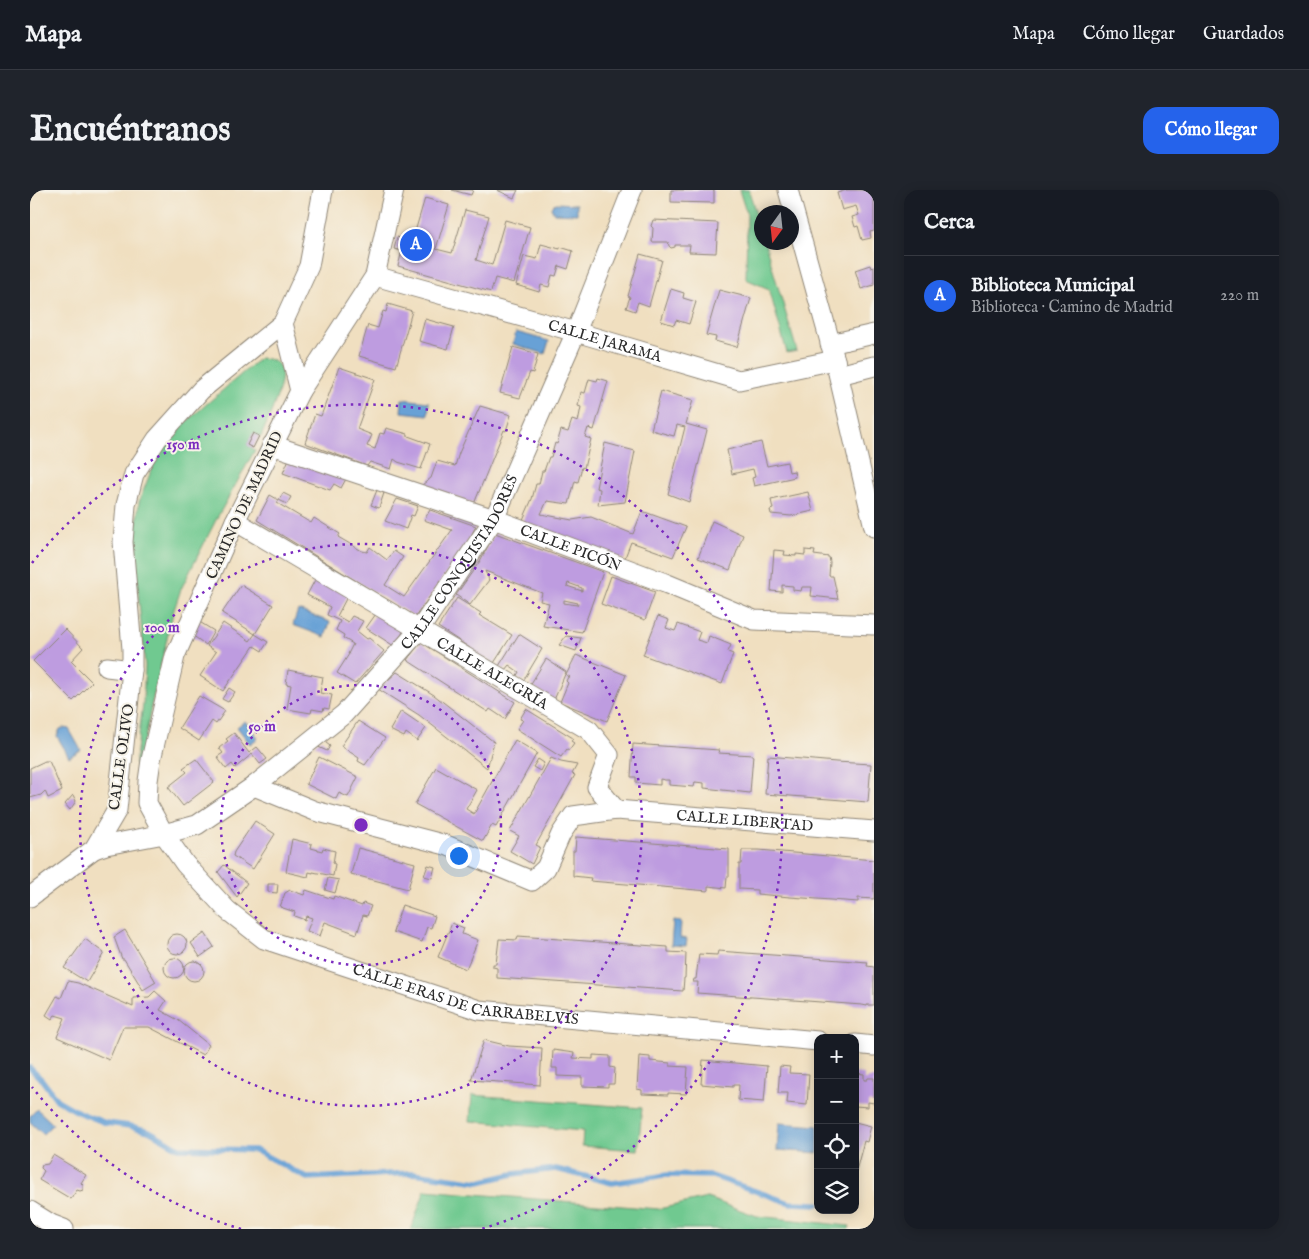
<!DOCTYPE html>
<html lang="es">
<head>
<meta charset="utf-8">
<style>
  :root { --surface:#171b24; --page:#20242c; --text:#f1f3f6; --muted:#9ea1a6; --line:#363941; --accent:#2563eb }
  body { margin:0; font-family:"IM FELL English",serif; background:var(--page); color:var(--text) }
  .controls { position:absolute; right:15px; bottom:15px; display:grid; overflow:hidden; border-radius:10px; box-shadow:0 2px 12px #0003 }
  .controls button { width:45px; height:45px; display:grid; place-items:center; padding:0; border:0; border-bottom:1px solid var(--line); background:var(--surface); color:var(--text); font:25px sans-serif }
  .compass { position:absolute; left:724px; top:15px; width:45px; height:45px; border-radius:50%; background:var(--surface); box-shadow:0 2px 12px #0003; rotate:195deg }
  .you { position:absolute; left:428px; top:665px; width:18px; height:18px; margin:-12px; border:4px solid #fff; border-radius:50%; background:#1a73e8; box-shadow:0 0 0 8px #1a73e833 }
  .badge { display:grid; place-items:center; width:32px; height:32px; border-radius:50%; background:var(--accent); color:#fff; font-size:16px; font-weight:700 }
  .pin { position:absolute; translate:-50% -50%; border:2px solid #fff; box-shadow:0 1px 5px #0006 }
  .list { margin:0; padding:0; list-style:none }
  h2 { display:flex; justify-content:space-between; align-items:center; height:65px; margin:0; padding:0 20px; font-size:21px }
  h2 small { font-size:16px; font-weight:400; color:var(--muted) }
  .list li { display:grid; grid-template-columns:32px 1fr auto; gap:15px; align-items:center; box-sizing:border-box; height:80px; padding:0 20px; border-top:1px solid var(--line) }
  .list b { display:block; font-size:19px; white-space:nowrap }
  .list p { margin:0; font-size:16px; white-space:nowrap; color:var(--muted) }
  .list em { font-size:16px; font-style:normal; color:var(--muted) }
  .icon { flex:none; width:28px; height:28px; fill:none; stroke:currentColor; stroke-width:2; stroke-linecap:round; stroke-linejoin:round }
  .map { position:relative; flex:none; width:844px; height:1039px; overflow:hidden; border-radius:15px }
  header { display:flex; align-items:center; gap:30px; box-sizing:border-box; height:70px; padding:0 25px; background:var(--surface); border-bottom:1px solid var(--line) }
  header strong { font-size:24px }
  nav { display:flex; gap:28px; margin-inline-start:auto; font-size:18px }
  .intro { display:flex; align-items:center; justify-content:space-between; box-sizing:border-box; height:120px; padding:0 30px }
  h1 { margin:0; font-size:35px }
  .button { padding:12px 22px; border-radius:15px; background:var(--accent); color:#fff; font-size:18px; font-weight:700 }
  main { display:flex; gap:30px; padding:0 30px }
  aside { flex:1; background:var(--surface); border-radius:15px; box-shadow:0 2px 12px #0003 }
  .map>svg:first-child { display:block }
  .green { fill:#70c990; stroke:#4e7a5e }
  .water { fill:#67a1d6; stroke:#496680 }
  .lines { fill:none; stroke-linecap:round; stroke-linejoin:round }
  .stream { stroke:#67a1d6; stroke-width:5.5 }
  .building { fill:#be9ce0; fill-rule:evenodd }
  .minor-casing { stroke:#8e8576; stroke-width:21 }
  .minor { stroke:#fff; stroke-width:19 }
  .ring { fill:none; stroke:#7b2cbf; stroke-width:2.5; stroke-dasharray:2.5 5 }
  .labels { text-anchor:middle; stroke-width:4; stroke-linejoin:round; paint-order:stroke }
  .street-label { font-size:15px; fill:#2b2b2b; stroke:#f7f3e8 }
  .centre { fill:#7b2cbf; stroke:#f7f3e8; stroke-width:2.5 }
  .ring-label { font-size:15px; text-anchor:middle; font-weight:bold; fill:#7b2cbf; stroke:#f7f3e8; stroke-width:4; stroke-linejoin:round; paint-order:stroke }
</style>
</head>
<body>
<header>
<strong>Mapa</strong>
<nav><a>Mapa</a><a>Cómo llegar</a><a>Guardados</a></nav>
</header>
<div class="intro"><h1>Encuéntranos</h1><a class="button">Cómo llegar</a></div>
<main>
<div class="map">
<svg width="844" height="1039" viewBox="0 0 844 1039">
  <rect width="100%" height="100%" fill="#f7f3e8"/>
  <filter id="ink" filterUnits="userSpaceOnUse"><feTurbulence type="fractalNoise" baseFrequency=".02" numOctaves="2"/><feDisplacementMap in="SourceGraphic" scale="10" xChannelSelector="R" yChannelSelector="G"/><feConvolveMatrix kernelMatrix="1 2 1 2 8 2 1 2 1" color-interpolation-filters="sRGB"/></filter>
  <filter id="wash" filterUnits="userSpaceOnUse"><feTurbulence type="fractalNoise" baseFrequency=".0096" numOctaves="4" result="noise"/><feDisplacementMap in="SourceGraphic" scale="20" xChannelSelector="R" yChannelSelector="G"/><feGaussianBlur stdDeviation="1.12" result="paint"/><feColorMatrix in="noise" values="0 0 0 0 0 0 0 0 0 0 0 0 0 0 0 0 0 1.4 0 .05"/><feComposite in="paint" operator="in"/></filter>
  <g filter="url(#wash)">
    <rect width="100%" height="100%" fill="#f0dfc0"/>
    <path class="green" d="M709,0H719L731,42L732,52L735,53L767,161L757,163L739,99L716,89L717,25Z
      M230,168C238,169 245,169 250,177C258,189 236,233 231,247L223,243L217,255L225,260L187,328L151,399L143,423L121,517L110,576L105,575L113,514L115,476L104,359L109,312L126,268L150,237Z
      M442,905L612,918L608,960L552,956L553,941L440,931Z
      M395,1000L629,1019L677,1008L727,1026L820,1036L819,1039H381Z"/>
    <path class="water" d="M525,13L547,14V24L524,23L521,17Z
      M486,142L519,151L515,164L483,154Z
      M372,209L399,212L398,225L371,222Z
      M268,420L300,432L295,447L263,435Z
      M215,531L228,548L220,554L207,537Z
      M33,538L39,539L51,560L39,567L27,546L30,539Z
      M643,731L651,732L650,748L657,749L656,756L641,755Z
      M7,919L23,934L13,944L0,932V926Z
      M749,933L788,936V963L747,960Z"/>
    <g class="lines">
      <path class="stream" d="M0,878L12,890L27,910L50,923L76,933L100,936L119,941L149,958L225,960L277,988L383,983L449,992L483,984L526,979L582,993L637,985L682,986L760,1013L788,1014"/>
    </g>
    <g id="blocks">
      <path class="building" d="M422,0H443L441,5Z
        M467,0H488L484,8Z
        M641,0H684V13L641,12Z
        M817,0H844V41L840,42L841,48L832,50L828,36L825,37L822,27L829,25L826,16L812,20L807,3Z
        M395,8L419,15L406,59L422,63L435,20L459,26L446,70L462,75L475,30L500,37L484,93L465,88L461,102L368,76L372,61L364,59L367,47L382,52Z
        M623,30L688,33L686,63L659,62L660,55H645V57L641,58L639,56L638,52H622L623,38L621,36Z
        M511,54L530,59V57L543,61L538,79L529,76L526,86L522,85L519,97L511,95L509,102L486,95L494,66L507,69Z
        M610,64L632,70L619,116L608,112L605,121L596,118L600,107L598,106Z
        M840,75L841,78L844,77V95L831,99L825,80Z
        M641,99L654,103L653,108L666,112L659,134L646,130L644,135L631,131Z
        M689,100L721,108L707,157L685,151L686,147L676,145Z
        M358,114L382,121L366,177L329,166L338,135L348,138L353,121L356,122Z
        M395,129L424,137L418,159L389,151Z
        M483,157L508,164L503,183L500,182L490,208L470,203Z
        M309,177L345,189L327,239L342,245L337,256L345,259L350,243L354,244L356,238L378,244V246L400,254L391,279L368,272L364,269L361,279L340,272L337,276L275,253L285,224L291,226Z
        M568,188L578,191L564,240L558,238L555,247L561,249L554,278L552,277L548,292L545,291L539,314L517,311L511,324L542,330L561,327L603,344L612,321L656,337L643,367L601,352L594,370L492,332L502,309L506,294H509L512,281H514L519,267H521L525,253L527,254L531,240L538,242L542,230L548,232L551,217L548,216L551,202L555,203L559,189L567,191Z
        M631,201L663,210L656,234L677,240L659,312L638,304L655,237L647,235L644,246L621,240Z
        M450,216L481,225L476,241L474,240L444,314L392,295L401,288L407,271L425,276L429,263Z
        M223,243L229,246L223,258L217,255Z
        M731,252L737,276L757,272L759,282L764,281L765,287L724,296L722,288L725,287L723,279L702,284L697,260Z
        M575,253L605,261L595,312L568,315L570,299L566,298Z
        M259,269L316,289L311,298L304,294L300,300L253,283Z
        M347,300L354,303L349,318L341,315Z
        M778,302L783,321L761,326L741,324L740,320L743,319L741,310Z
        M253,303L261,307L257,314L249,310Z
        M240,305L249,310L247,313L281,333L284,328L310,344L308,347L332,361L337,362L340,357L357,370L364,361L373,367L355,395L374,407L422,340L394,330L400,320L446,336L435,357L385,427L227,330Z
        M367,309L388,316L384,326L381,325L376,339L355,331Z
        M682,331L713,345L700,380L668,368Z
        M465,343L573,382L552,442L513,436L519,413L510,411L512,403L455,381L459,390L440,415L426,405L450,371ZM538,393L552,398V401L537,396ZM534,410L548,413L547,415L534,413Z
        M744,360L755,361L754,365L766,366V364L775,365V360L785,361L784,365L799,367L800,372L799,386H803L808,409L781,406L782,397H772L771,401L763,400V396L752,395V402L741,401Z
        M287,386L318,405L307,426L318,432L322,426L333,431L327,441L337,449L339,448L354,461L325,494L307,483L319,464H318L323,454L313,448L314,445L306,440L310,431L297,425L300,417L277,405Z
        M581,386L625,402L615,430L571,414Z
        M211,395L243,415L225,444L192,423Z
        M427,408L451,423L449,425L482,445L464,473L456,468L455,471L438,460L440,458L408,437Z
        M348,421L375,439L364,456L336,438Z
        M628,426L639,430L636,438L645,441L648,434L670,442L667,450L677,453L679,446L701,455L698,462L703,464L692,494L613,465Z
        M168,431L184,441L176,455L162,445Z
        M193,433L220,451L225,444L238,452L232,461L224,456L193,501L170,486L186,462L177,456Z
        M35,439L53,458L41,471L62,492L43,511L3,471Z
        M489,444L512,459L493,491L486,487L489,482L479,475L475,480L469,476Z
        M536,446L551,448L546,461L529,455Z
        M391,452L485,512L475,529L460,519L458,522L377,470Z
        M546,465L596,485L577,531L530,512L538,493L536,491L538,487H540L536,485Z
        M516,469L536,482L524,510L500,495Z
        M258,480L293,487L290,503L302,505L299,519L294,518L293,521L282,519L281,523L257,519L261,495L256,494Z
        M367,482L404,505L464,552L457,578L389,525L348,499Z
        M199,498L205,502L198,512L192,509Z
        M169,506L195,521L186,534L182,531L169,551L149,538Z
        M496,519L543,548L541,551L544,553L539,560L537,559L531,567L487,539L493,530L490,529Z
        M371,521L396,538L387,551L376,543L374,547L360,540Z
        M328,531L355,548L335,575L328,571L329,568L311,556Z
        M204,543L219,563L227,557L237,569L230,574L222,564L205,578L202,574L196,579L187,567L193,563L189,558L198,551L196,549Z
        M291,549L300,556L297,561L284,555Z
        M485,550L507,563L466,637L462,635L453,651L385,614L406,577L447,600L436,619L444,624Z
        M603,554L689,560L688,563L723,565L720,603L674,598V593L665,592L664,597L639,595V590H635L630,589V595L606,593V587H601Z
        M738,566L806,572L841,574L838,612L735,604Z
        M289,567L328,587L318,607L309,603L306,609L276,594Z
        M521,568L531,572L547,575L542,584L545,585L506,655L510,657L502,674L480,661L489,646L480,641Z
        M166,569L184,592L153,616L138,597L157,582L153,578Z
        M508,569L514,573L510,581L503,577Z
        M15,571H19L32,601L18,608L15,601L11,605L0,608V578Z
        M43,605L46,611L40,620L35,614Z
        M225,631L245,644L223,679L203,666L204,662Z
        M546,647L699,659V687H697L696,698L678,696V701L644,698L560,691L561,688L543,686V661H545Z
        M262,649L282,654L281,658L292,661L293,658L305,661L303,673L305,674L303,686L283,682V683L279,682L278,687L256,682Z
        M328,658L385,673L378,699L321,684Z
        M712,660H729L844,670V709L828,708V712L760,707L727,704V700L709,699V674H711Z
        M194,675L217,693L207,707L188,682Z
        M398,675L405,677L402,688L394,686Z
        M298,688L309,690L305,703L295,700Z
        M238,694H248L247,703L238,702Z
        M260,700L274,705L276,700L303,709L304,706L332,716L333,713L341,716L337,726L333,725L327,744L295,732L290,746L277,741L282,728L276,726L275,730L264,726L265,722L250,717L255,703Z
        M372,715L405,726L401,738L397,737L392,752L363,742Z
        M422,733L434,738L432,744L448,750L436,779L408,767Z
        M95,740L126,792L113,800L94,769H92L84,747Z
        M175,743L184,757L170,767L161,753Z
        M137 754a10 10 0 1 1 20 0a10 10 0 1 1-20 0Z
        M488,746L638,757V762L656,763L655,788H654L653,801L467,788V778L463,777V774H466L469,749L487,750Z
        M55,749L74,763L57,792L34,778Z
        M688,761L838,772L837,776L844,777V815H837V816L832,815L667,803L668,792H663L664,789H666L669,764L687,765Z
        M134 778a10 10 0 1 1 20 0a10 10 0 1 1-20 0Z
        M154 781a10 10 0 1 1 20 0a10 10 0 1 1-20 0Z
        M38,791L48,793L103,817V808L119,807L125,801L136,811L130,820L148,830L179,855L173,865L119,837H93L79,870L27,847L35,828L25,825L22,829L16,825L27,806L31,808Z
        M454,850L479,856L512,858L510,895L441,890Z
        M523,860L544,863L543,868L563,869V865L580,866V877L585,878L584,894H578V897L552,896V887L527,886V878H522Z
        M609,866L620,867V871L640,873V876L658,877L656,904L638,903V905L612,904V900L607,899Z
        M673,870L737,876L734,912L708,910L709,895H703V897L671,894Z
        M750,876L760,877L759,883L779,884L777,915L757,913L758,903H748Z
        M825,883L834,884V890H837L838,888H844V913L838,912V917L825,916Z
        M825,932L841,936L837,952L834,951L826,981Z
        M23,965L56,985L51,993L53,995V1000L50,1001L47,1000L41,1009L9,990L14,981L11,978L12,975L18,974Z"/>
    </g>
  </g>
  <g filter="url(#ink)">
    <use href="#blocks" fill-opacity="0" stroke="#8e8576" stroke-width="1"/>
    <g class="lines">
      <g class="minor-casing">
        <g id="minor">
          <path id="s1" d="M364,0L345,86L270,201L205,331L145,466L121,570L118,591L117,613L134,644L155,674L197,720L234,749L449,820L788,851"/>
          <path d="M758,0L805,170L844,337"/>
          <path id="s2" d="M345,86L546,142L709,190L805,170"/>
          <path d="M253,133L270,201"/>
          <path d="M800,154L844,144"/>
          <path d="M809,185L844,176"/>
          <path id="s3" d="M242,255L464,329L635,393L724,430L844,435"/>
          <path id="s4" d="M205,331L559,540L579,565L567,597L586,620"/>
          <path d="M77,477L102,480"/>
          <path id="s5" d="M224,596L285,621L416,655L502,691L516,678L531,644L543,626L586,620L844,641"/>
          <path id="s6" d="M64,659L76,655L134,644L167,635L224,596L314,524L390,439L464,329L546,142L602,0"/>
          <path d="M0,707L64,659L87,620L102,480V459L93,352L96,315L104,284L127,249L171,200L253,133L279,76L293,0"/>
          <path d="M825,854L844,856"/>
          <path d="M0,1021L21,1034L34,1039"/>
        </g>
      </g>
      <use href="#minor" class="minor"/>
    </g>
  </g>
  <g class="ring">
    <circle cx="331" cy="635" r="140"/>
    <circle cx="331" cy="635" r="281"/>
    <path d="M211 1039A421 421 0 0 1 2 897M2 373A421 421 0 1 1 451 1039"/>
  </g>
  <g class="labels">
    <g class="street-label">
      <text dy="5" stroke="none"><textPath href="#s2" startOffset="239">CALLE JARAMA</textPath></text>
      <text transform="translate(214 315) rotate(-65)" y="5">CAMINO DE MADRID</text>
      <text dy="5" stroke="none"><textPath href="#s3" startOffset="316">CALLE PICÓN</textPath></text>
      <text dy="5" stroke="none"><textPath href="#s6" startOffset="482">CALLE CONQUISTADORES</textPath></text>
      <text dy="5" stroke="none"><textPath href="#s4" startOffset="299">CALLE ALEGRÍA</textPath></text>
      <text transform="translate(91 567) rotate(-82)" y="5">CALLE OLIVO</text>
      <text dy="5" stroke="none"><textPath href="#s5" startOffset="545">CALLE LIBERTAD</textPath></text>
      <text dy="5" stroke="none"><textPath href="#s1" startOffset="1060">CALLE ERAS DE CARRABELVIS</textPath></text>
    </g>
  </g>
  <circle cx="331" cy="635" r="8" class="centre"/>
  <g class="ring-label">
    <text x="153" y="259">150 m</text>
    <text x="132" y="442">100 m</text>
    <text x="232" y="541">50 m</text>
  </g>
</svg>
<div class="controls">
<button>+</button>
<button>−</button>
<button><svg class="icon" aria-label="locate" viewBox="0 0 24 24"><circle cx="12" cy="12" r="6"/><path d="M12 2v4M12 18v4M2 12h4M18 12h4"/></svg></button>
<button><svg class="icon" aria-label="layers" viewBox="0 0 24 24"><path d="M12 4l9 5-9 5-9-5zM3 14l9 5 9-5"/></svg></button>
</div>
<svg class="compass" viewBox="-18 -18 36 36"><path d="M0-13l5 13h-10z" fill="#e53935"/><path d="M0 13l5-13h-10z" fill="#9ea1a6"/></svg>
<div class="you"></div>
<div class="pin badge" style="left:386px;top:55px">A</div>
</div>
<aside>
<h2>Cerca<small></small></h2>
<ul class="list">
<li><span class="badge">A</span><div><b>Biblioteca Municipal</b><p>Biblioteca · Camino de Madrid</p></div><em>220 m</em></li>
</ul>
</aside>
</main>
</body>
</html>
